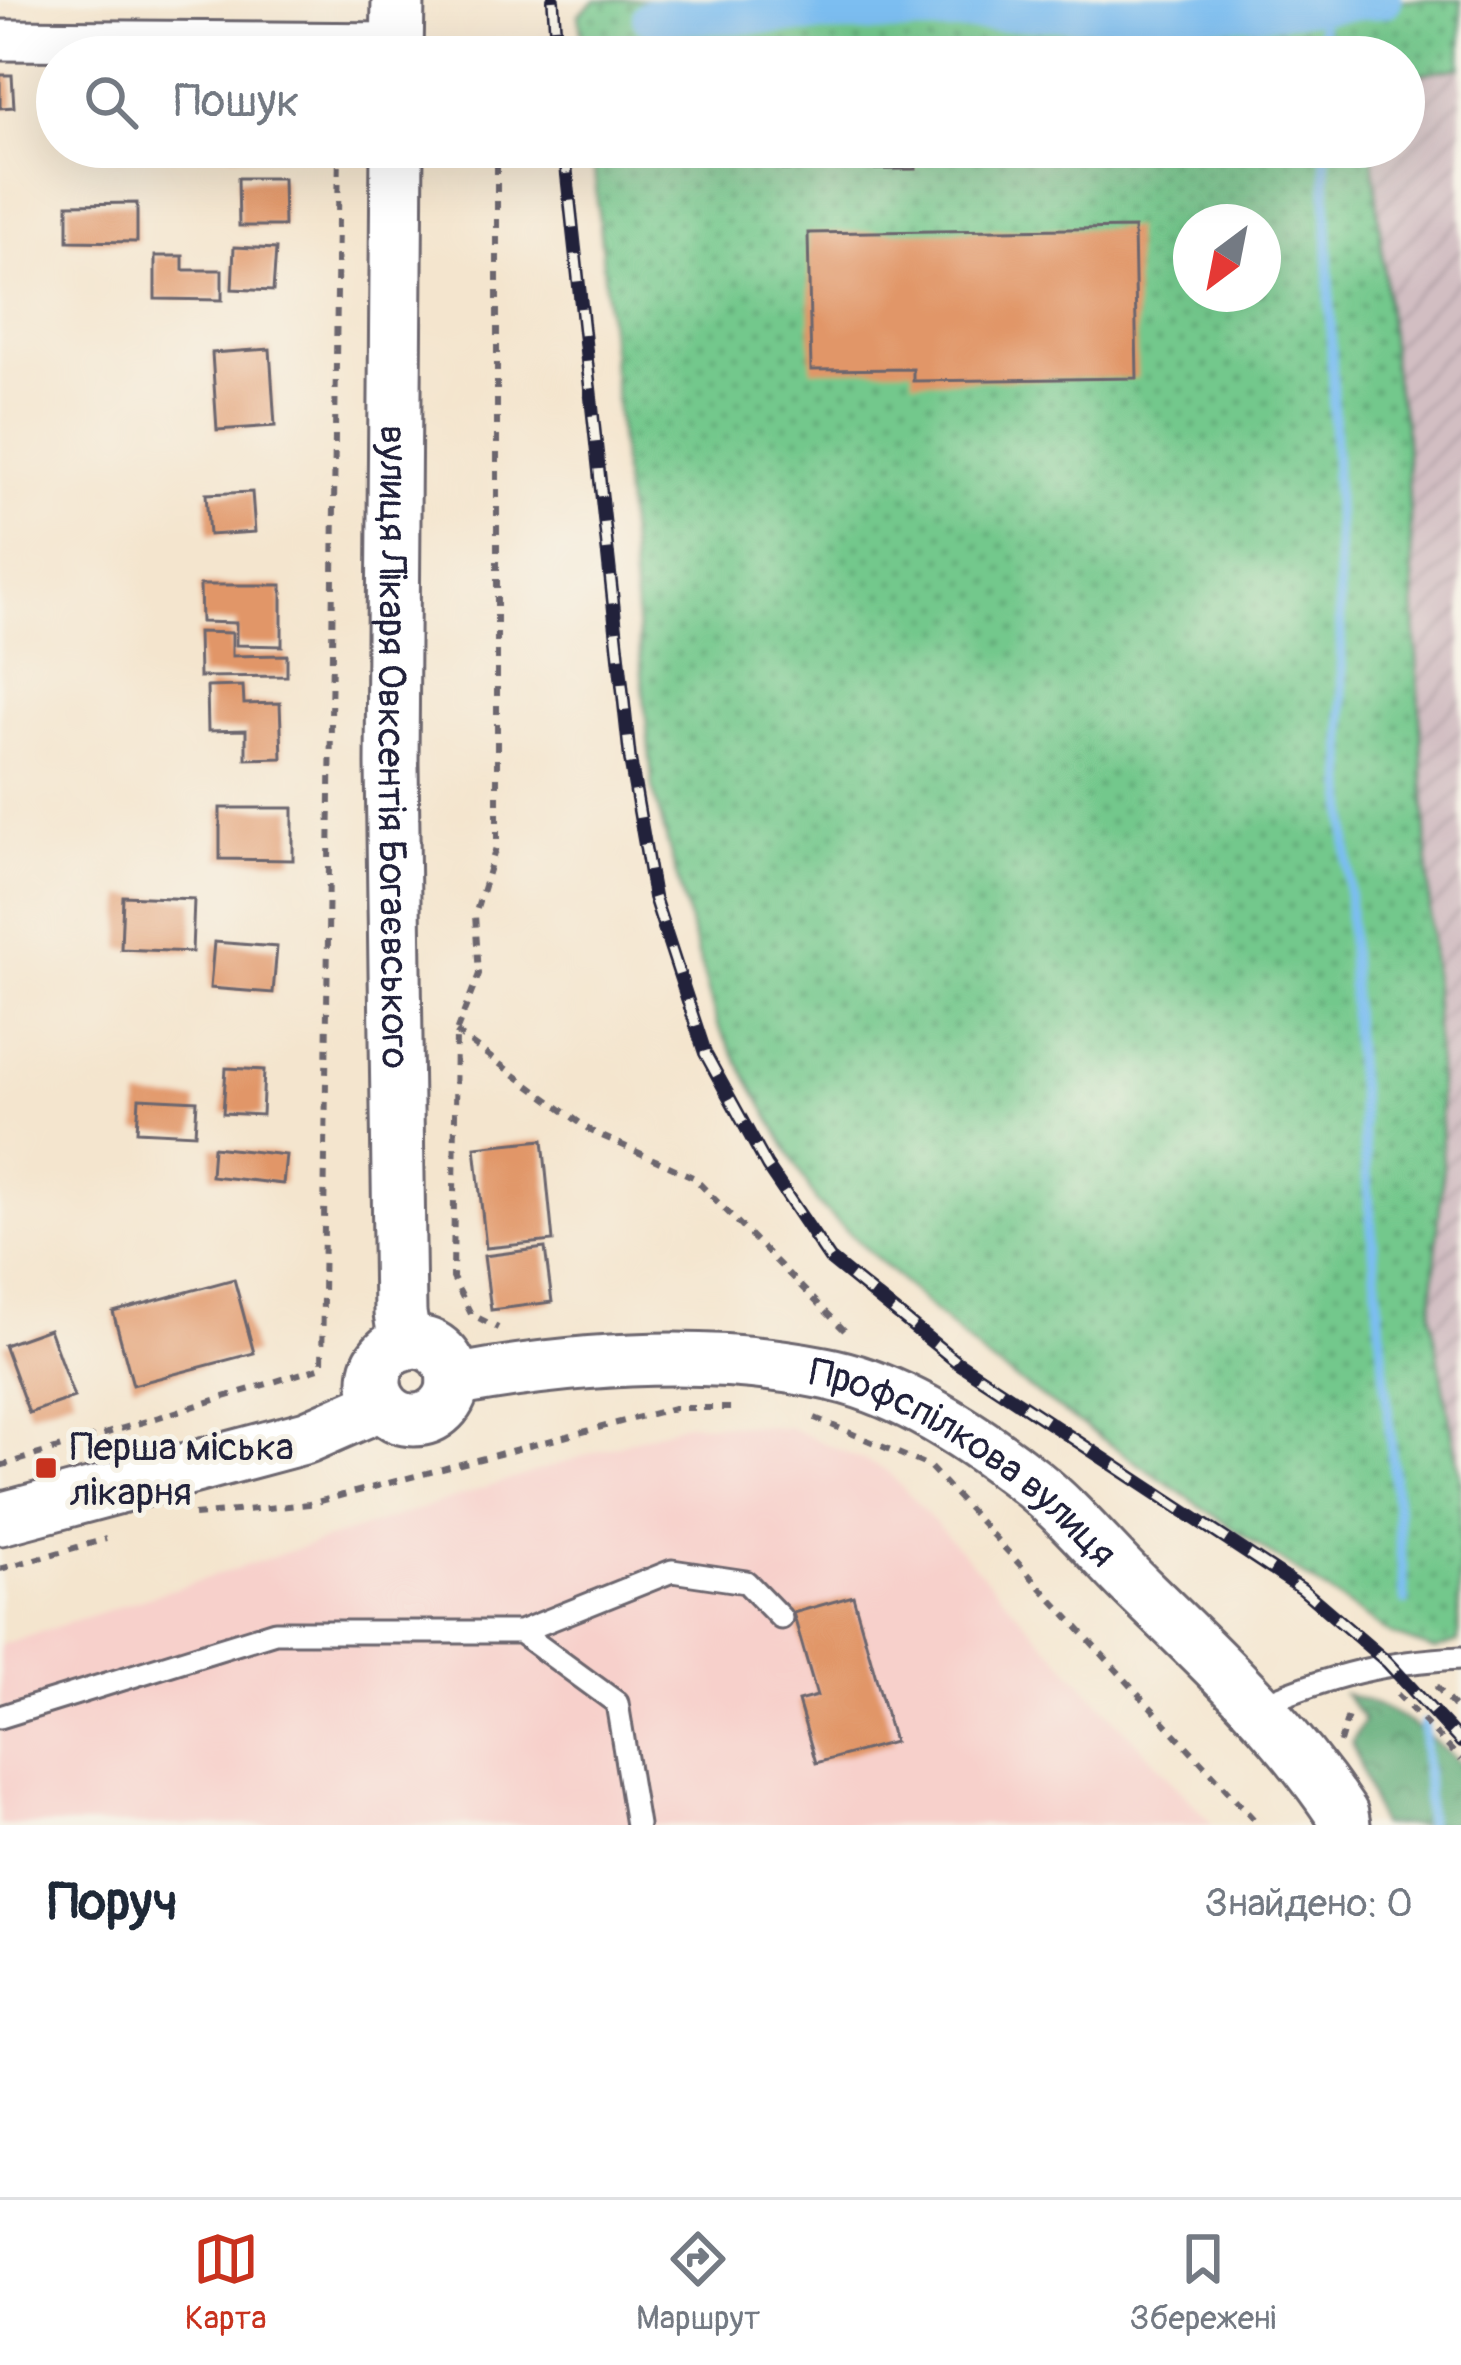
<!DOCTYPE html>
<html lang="uk">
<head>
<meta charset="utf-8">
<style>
  :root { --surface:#fff; --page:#f2f2f3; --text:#1f2937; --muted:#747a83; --line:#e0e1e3; --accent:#c8321e }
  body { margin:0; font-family:Pangolin,sans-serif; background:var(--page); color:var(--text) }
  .compass { position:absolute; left:1173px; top:204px; width:108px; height:108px; border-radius:50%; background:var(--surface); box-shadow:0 12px 48px #0002; rotate:212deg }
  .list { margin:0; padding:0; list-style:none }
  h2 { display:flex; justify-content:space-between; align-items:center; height:156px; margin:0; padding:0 48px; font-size:51px }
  h2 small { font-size:39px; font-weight:400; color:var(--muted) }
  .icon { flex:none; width:66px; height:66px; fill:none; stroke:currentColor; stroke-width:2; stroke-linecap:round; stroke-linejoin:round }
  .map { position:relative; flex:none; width:1461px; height:1825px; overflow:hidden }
  .search { position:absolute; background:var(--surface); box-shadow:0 12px 48px #0002; left:36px; right:36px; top:36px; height:132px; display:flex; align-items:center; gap:30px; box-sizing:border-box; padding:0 42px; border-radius:66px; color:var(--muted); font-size:45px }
  .sheet { height:372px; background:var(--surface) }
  nav { display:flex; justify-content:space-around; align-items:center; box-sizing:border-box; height:168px; border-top:3px solid var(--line); background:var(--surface); font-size:33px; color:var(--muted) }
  nav a { display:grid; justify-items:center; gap:6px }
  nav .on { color:var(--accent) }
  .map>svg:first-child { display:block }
  .built { fill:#f7d0cb }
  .industrial { fill:url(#industrial-furrows) }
  .grass { fill:url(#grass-dots); stroke:#4a7564; stroke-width:3; fill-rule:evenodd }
  .forest { fill:url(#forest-crowns); stroke:#40675a; stroke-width:3 }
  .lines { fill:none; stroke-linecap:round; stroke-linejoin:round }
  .stream { stroke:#7bbef1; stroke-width:10 }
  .canal { stroke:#7bbef1; stroke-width:36 }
  .building { fill:#e19667 }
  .service-casing { stroke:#6c666e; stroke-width:27 }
  .minor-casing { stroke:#6c666e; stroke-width:45 }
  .tertiary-casing { stroke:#6c666e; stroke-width:57 }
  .path { stroke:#6c666e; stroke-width:6; stroke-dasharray:9 9; stroke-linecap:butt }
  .service { stroke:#fff; stroke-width:21 }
  .minor { stroke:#fff; stroke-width:39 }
  .tertiary { stroke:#fff; stroke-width:51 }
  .rail-casing { stroke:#22223b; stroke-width:14 }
  .rail { stroke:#f7f3e8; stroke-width:9; stroke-dasharray:27; stroke-linecap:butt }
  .poi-dot { fill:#c8321e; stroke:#f7f3e8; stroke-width:4.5 }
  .labels { text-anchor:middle; stroke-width:10; stroke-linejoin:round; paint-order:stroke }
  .street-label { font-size:39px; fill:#22223b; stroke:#f7f3e8 }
  .poi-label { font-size:39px; fill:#22223b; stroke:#f7f3e8; text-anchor:start }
</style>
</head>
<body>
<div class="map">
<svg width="1461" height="1825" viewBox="0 0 1461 1825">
  <defs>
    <pattern id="industrial-furrows" width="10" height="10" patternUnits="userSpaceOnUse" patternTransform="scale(3)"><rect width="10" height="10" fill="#d2bec2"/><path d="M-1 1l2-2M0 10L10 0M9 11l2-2" fill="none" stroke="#b4a3a8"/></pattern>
    <pattern id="grass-dots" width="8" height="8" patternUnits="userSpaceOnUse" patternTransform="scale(3)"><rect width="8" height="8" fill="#73c88c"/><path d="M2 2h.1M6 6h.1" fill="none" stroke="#5ea274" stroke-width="1.8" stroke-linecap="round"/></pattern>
    <pattern id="forest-crowns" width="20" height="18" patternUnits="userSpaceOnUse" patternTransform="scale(3)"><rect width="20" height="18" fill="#5eac78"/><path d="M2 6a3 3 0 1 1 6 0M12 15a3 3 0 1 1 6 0" fill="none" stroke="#4d8c64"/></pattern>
  </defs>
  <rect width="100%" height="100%" fill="#f7f3e8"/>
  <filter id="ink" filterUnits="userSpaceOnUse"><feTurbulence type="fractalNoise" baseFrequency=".00833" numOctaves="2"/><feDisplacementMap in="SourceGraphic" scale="24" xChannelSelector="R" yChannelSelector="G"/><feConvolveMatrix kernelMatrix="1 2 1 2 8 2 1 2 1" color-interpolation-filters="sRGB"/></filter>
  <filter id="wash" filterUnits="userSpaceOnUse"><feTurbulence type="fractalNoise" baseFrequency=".004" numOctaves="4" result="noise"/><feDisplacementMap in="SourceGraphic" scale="48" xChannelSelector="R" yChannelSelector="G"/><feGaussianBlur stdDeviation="2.7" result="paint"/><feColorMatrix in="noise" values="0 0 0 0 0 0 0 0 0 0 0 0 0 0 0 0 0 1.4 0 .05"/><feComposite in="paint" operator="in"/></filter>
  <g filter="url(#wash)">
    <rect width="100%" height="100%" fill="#f4e5ce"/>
    <path class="built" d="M686,1423L788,1427L887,1471L1213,1825H0V1645Z"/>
    <path class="industrial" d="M1461,67V1482L1431,1315L1443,1165L1405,424L1394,379L1372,147H1404V76Z"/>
    <path class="grass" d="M596,0H1461V67L1404,76V57H584L579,14Z
      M592,147H1372L1394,379L1405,424L1443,1166L1431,1315L1461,1482L1458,1642L1434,1650L1392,1635L1228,1525L986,1359L818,1204L717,1024L653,790ZM1191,222H1263V294H1191Z"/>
    <path class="forest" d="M1344,1694C1394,1707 1423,1730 1461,1764V1825H1380L1352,1742L1364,1720Z"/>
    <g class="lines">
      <path class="stream" d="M1320,6L1322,57
        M1325,147L1353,1022L1405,1601
        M1424,1724L1428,1825"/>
      <path class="canal" d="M650,17L1257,11L1384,0"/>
    </g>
    <g id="blocks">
      <path class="building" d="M0,75H12L14,107L0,108Z
        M231,147H286V154H231Z
        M782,147H916V169L783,170Z
        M238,178H283L284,226H239Z
        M137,203V242L68,241V204Z
        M1134,228L1137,378L913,381V369L811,370L808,233Z
        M234,247L276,249L273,291L232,289Z
        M155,256H183V270H222V300L155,299Z
        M270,349L275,426L217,430L212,353Z
        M252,492L255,532L209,535L206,494Z
        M200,585H282V646L236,645V623L201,622Z
        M198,632L232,633V656L287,655V676L199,677Z
        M243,686L244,704L280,703L282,758L246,759V730L208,731L207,687Z
        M220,808H293V860L220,859Z
        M123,896L194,899L192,952L121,949Z
        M214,942L277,947L273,993L210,988Z
        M226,1068L264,1070L262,1115L223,1113Z
        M139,1098L197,1101L195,1134L137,1131Z
        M543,1140L553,1241L486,1248L475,1147Z
        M213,1147L286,1155L283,1184L211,1176Z
        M545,1248L552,1302L491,1310L484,1256Z
        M234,1279L254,1353L133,1385L113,1312Z
        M49,1329L74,1397L29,1413L4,1345Z
        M853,1596L894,1742L816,1763L798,1701L817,1696L793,1613Z"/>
    </g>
  </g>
  <g filter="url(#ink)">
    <use href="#blocks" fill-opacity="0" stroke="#6c666e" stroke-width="3"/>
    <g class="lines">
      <g class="service-casing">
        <path id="service" d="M520,1632L672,1571L746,1582L781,1618
          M1260,1705C1332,1675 1383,1662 1461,1658
          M0,1717L275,1632H520L617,1703L637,1825"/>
      </g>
      <g class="minor-casing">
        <path id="minor" d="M0,40L397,43"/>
      </g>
      <g class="tertiary-casing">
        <g id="tertiary">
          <path d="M397,57L398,0"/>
          <path id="s1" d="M397,147L392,764L400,1313L405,1344"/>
          <circle cx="414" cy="1381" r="39"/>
          <path id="s2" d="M453,1381C573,1359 704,1349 824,1373C898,1387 973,1436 1032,1483C1071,1514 1105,1557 1142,1592C1216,1664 1284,1727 1342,1814L1344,1825"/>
          <path d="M0,1519L307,1437L382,1404"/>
        </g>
      </g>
      <path class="path" d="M497,147V844L475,915L479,974L456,1032L453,1278L471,1314L498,1328
        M456,1032L591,1131L693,1177L848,1334
        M815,1418L929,1466L1259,1825
        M0,1466L322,1367L339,147
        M194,1515L309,1504L674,1408H738
        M0,1569L106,1539
        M1436,1686L1461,1714
        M1397,1694L1461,1760
        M1340,1743L1349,1712"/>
      <use href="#service" class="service"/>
      <use href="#minor" class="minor"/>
      <use href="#tertiary" class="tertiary"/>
      <g class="rail-casing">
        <path id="rail" d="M553,0L557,57
          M564,147L630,759L654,897L705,1053L767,1166L830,1259L957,1362L1302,1589L1387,1662L1461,1742"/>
      </g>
      <use href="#rail" class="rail"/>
    </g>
  </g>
  <rect class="poi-dot" x="34" y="1456" width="24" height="24" rx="6"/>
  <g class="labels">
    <g class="street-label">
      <text dy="14" stroke="none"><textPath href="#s1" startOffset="600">вулиця Лікаря Овксентія Богаєвського</textPath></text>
      <text dy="14" stroke="none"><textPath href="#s2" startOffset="540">Профспілкова вулиця</textPath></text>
    </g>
    <g class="poi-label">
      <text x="70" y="1460">Перша міська<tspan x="70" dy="45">лікарня</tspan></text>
    </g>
  </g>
</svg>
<svg class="compass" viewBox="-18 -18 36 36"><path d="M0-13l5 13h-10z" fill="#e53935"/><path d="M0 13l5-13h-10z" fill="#747a83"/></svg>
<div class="search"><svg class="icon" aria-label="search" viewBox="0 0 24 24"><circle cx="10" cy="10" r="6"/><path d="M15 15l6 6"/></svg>Пошук</div>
</div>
<section class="sheet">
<h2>Поруч<small>Знайдено: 0</small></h2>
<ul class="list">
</ul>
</section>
<nav>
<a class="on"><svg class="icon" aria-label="map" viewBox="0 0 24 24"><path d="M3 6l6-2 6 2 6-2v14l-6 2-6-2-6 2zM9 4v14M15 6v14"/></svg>Карта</a>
<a><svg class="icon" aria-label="directions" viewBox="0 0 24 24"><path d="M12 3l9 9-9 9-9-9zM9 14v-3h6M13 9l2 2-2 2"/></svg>Маршрут</a>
<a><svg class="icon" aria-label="saved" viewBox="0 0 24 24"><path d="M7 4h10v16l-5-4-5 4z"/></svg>Збережені</a>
</nav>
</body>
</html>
